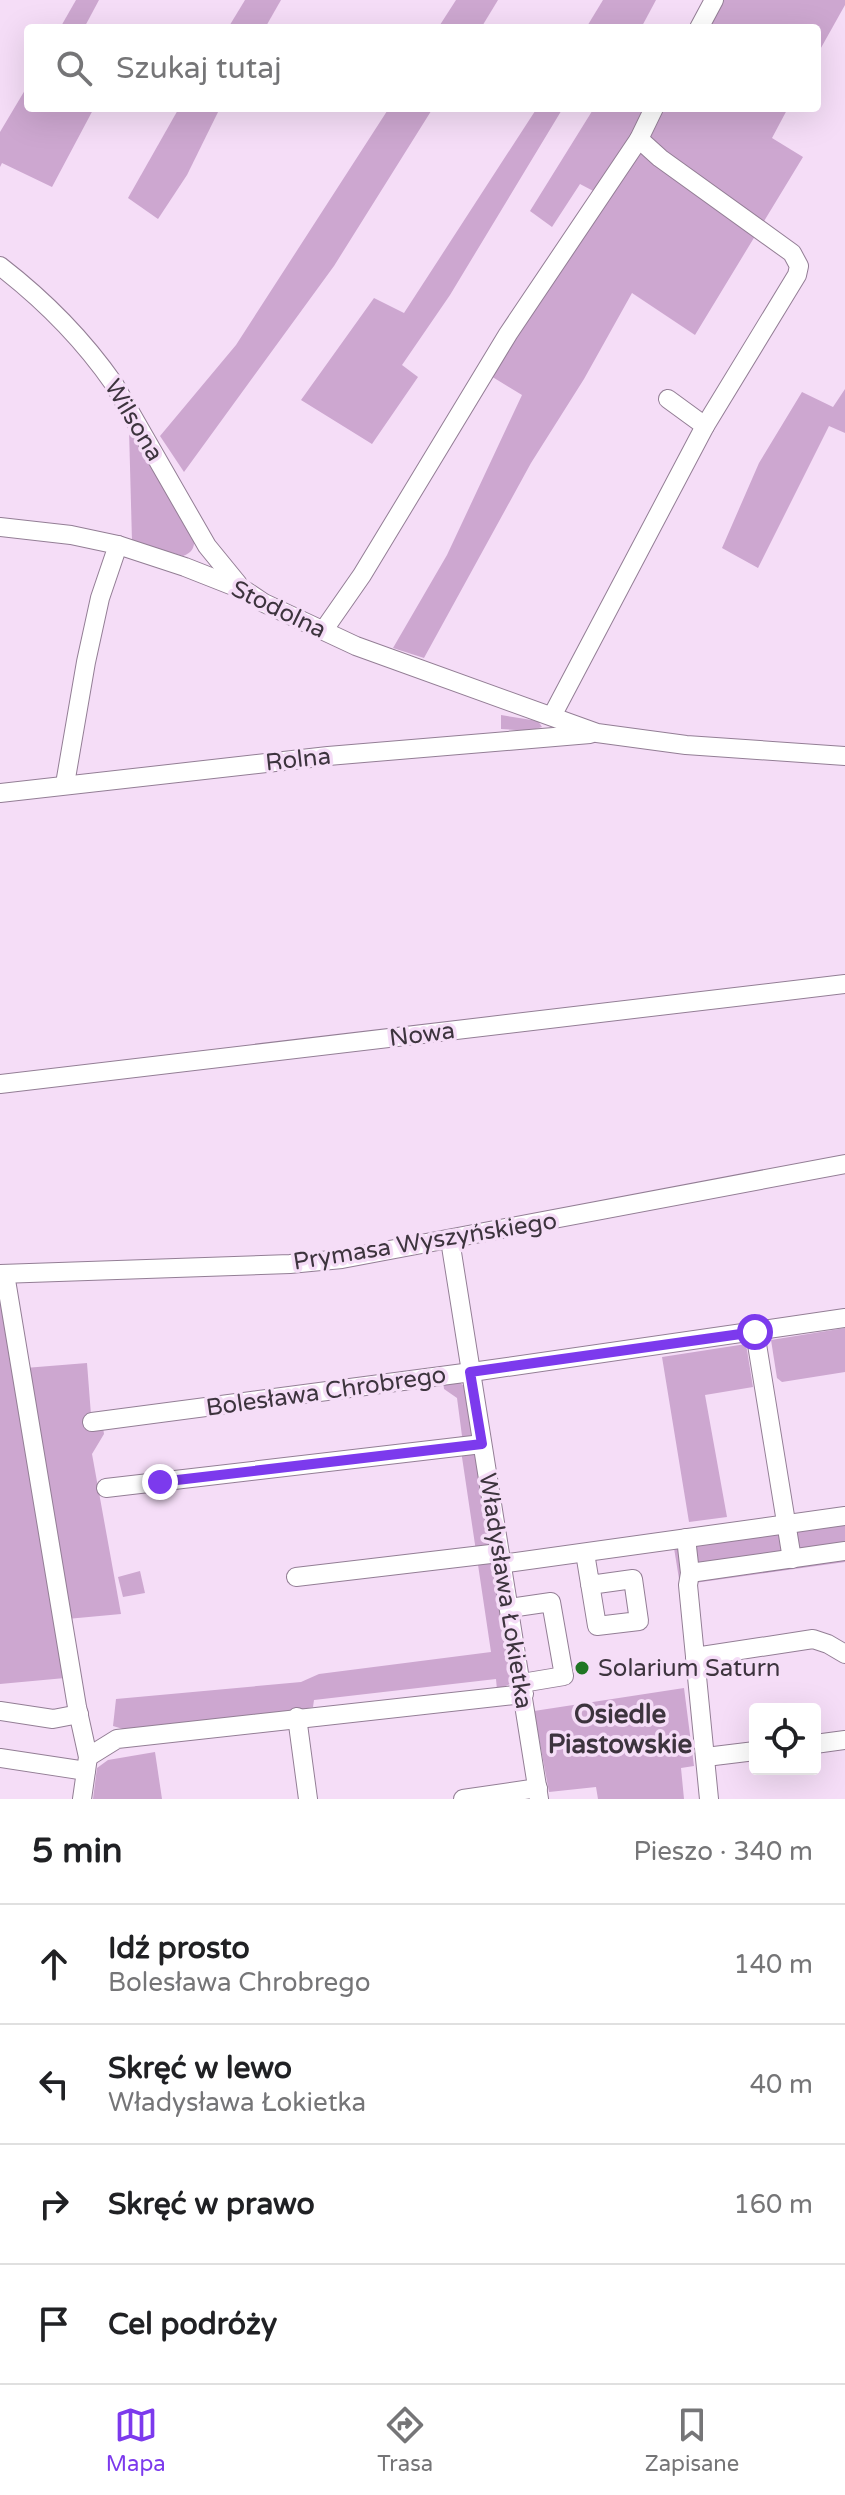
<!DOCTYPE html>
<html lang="pl">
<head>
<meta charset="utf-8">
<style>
	:root { --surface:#fff; --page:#f2f2f2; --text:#202124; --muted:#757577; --line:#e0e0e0; --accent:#7c3aed }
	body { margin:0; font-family:"Varela Round",sans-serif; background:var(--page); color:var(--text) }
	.controls { position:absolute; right:24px; bottom:24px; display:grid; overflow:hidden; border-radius:8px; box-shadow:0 8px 32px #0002 }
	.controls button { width:72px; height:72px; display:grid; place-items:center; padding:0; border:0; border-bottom:2px solid var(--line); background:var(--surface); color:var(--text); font:40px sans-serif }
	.stop { position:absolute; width:24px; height:24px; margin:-18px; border:6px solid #7c3aed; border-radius:50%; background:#fff }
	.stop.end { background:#7c3aed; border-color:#fff; box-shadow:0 2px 8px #0008 }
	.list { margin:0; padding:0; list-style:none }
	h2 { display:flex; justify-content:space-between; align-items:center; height:104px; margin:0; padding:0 32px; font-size:34px }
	h2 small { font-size:26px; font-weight:400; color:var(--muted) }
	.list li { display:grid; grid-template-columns:52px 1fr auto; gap:24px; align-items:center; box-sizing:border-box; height:120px; padding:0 32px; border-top:2px solid var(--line) }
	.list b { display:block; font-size:30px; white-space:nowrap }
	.list p { margin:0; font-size:26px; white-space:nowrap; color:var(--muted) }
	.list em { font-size:26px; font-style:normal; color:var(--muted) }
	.icon { flex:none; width:44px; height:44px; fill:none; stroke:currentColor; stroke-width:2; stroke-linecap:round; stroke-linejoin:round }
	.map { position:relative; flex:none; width:845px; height:1799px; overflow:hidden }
	.search { position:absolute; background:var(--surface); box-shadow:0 8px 32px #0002; left:24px; right:24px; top:24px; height:88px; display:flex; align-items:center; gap:20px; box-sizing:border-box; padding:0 28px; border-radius:8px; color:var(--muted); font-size:30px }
	.sheet { height:584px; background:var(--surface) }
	nav { display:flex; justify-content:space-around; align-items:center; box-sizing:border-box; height:112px; border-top:2px solid var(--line); background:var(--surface); font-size:22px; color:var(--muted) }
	nav a { display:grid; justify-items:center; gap:4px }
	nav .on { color:var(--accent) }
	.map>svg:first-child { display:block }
	.green { fill:#cda7d0 }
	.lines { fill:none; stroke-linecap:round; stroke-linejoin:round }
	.minor-casing { stroke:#937e95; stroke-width:20 }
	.minor { stroke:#fff; stroke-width:18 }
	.route { stroke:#7c3aed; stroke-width:10 }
	.poi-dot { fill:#1f7623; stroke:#f5ddf7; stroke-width:3 }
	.labels { text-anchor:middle; stroke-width:7; stroke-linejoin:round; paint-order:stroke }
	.street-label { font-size:24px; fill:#3d343e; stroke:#f5ddf7 }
	.poi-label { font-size:24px; fill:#3d343e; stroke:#f5ddf7; text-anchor:start }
	.neighbourhood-label { font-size:26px; font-weight:bold; fill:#3d343e; stroke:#f5ddf7 }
</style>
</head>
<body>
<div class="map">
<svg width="845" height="1799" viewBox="0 0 845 1799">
	<rect width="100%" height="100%" fill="#f5ddf7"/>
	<g class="green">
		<polygon points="76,0 99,0 84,28 60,28"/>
		<polygon points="245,0 281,0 265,28 228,28"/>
		<polygon points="456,0 498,0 481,28 438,28"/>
		<polygon points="603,0 656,0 641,28 586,28"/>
		<polygon points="719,0 845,0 845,5 817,55 817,28 704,28"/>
		<polygon points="28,85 28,108 94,108 52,187 2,163 0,167 0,132"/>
		<polygon points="179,108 220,108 187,175 158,219 128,198"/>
		<polygon points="389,108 433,108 334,266 184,472 160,436 236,345"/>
		<polygon points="537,108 563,108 450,295 402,365 418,377 372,444 301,400 374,298 404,313"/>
		<polygon points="594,108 651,108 599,194 580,184 552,227 530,211"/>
		<polygon points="657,108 788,108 772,138 803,157 695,335 632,293 584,379 531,463 424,658 393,648 447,555 522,395 486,373"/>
		<polygon points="845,389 845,433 829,426 758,568 722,548 759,463 802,392 833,407"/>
		<path d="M129,429L194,536C195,547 193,552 183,556L132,541Z"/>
		<polygon points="501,715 538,721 542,727 530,731 501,729"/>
		<polygon points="0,1296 65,1678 0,1684"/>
		<polygon points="845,1328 845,1372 782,1382 777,1378 771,1340"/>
		<polygon points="746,1344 753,1387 705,1395 727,1517 689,1522 662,1357"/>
		<polygon points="87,1363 91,1415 101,1414 104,1434 92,1454 121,1614 67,1619 25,1368"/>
		<polygon points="457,1380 465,1387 512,1683 497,1690 496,1679 314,1700 313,1707 304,1709 123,1729 113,1726 116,1699 301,1682 319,1674 491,1652 459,1437 462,1436 457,1398 444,1389 443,1381"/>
		<polygon points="845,1522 845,1562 680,1585 674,1548"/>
		<polygon points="140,1571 145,1593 123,1597 118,1577"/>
		<polygon points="684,1688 694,1766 681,1768 684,1799 598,1799 596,1787 549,1792 534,1711"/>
		<polygon points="155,1752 162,1799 93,1799 97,1768 108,1760"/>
	</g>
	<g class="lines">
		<defs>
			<g id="minor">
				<polyline points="699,28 714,0"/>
				<polyline points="654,108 639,139 660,158 792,253 799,266 797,275 705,426"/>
				<path d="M0,266C44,300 82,338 114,384L207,546L238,584"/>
				<polyline points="0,527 71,535 118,545 185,567 246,591 264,603 356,646 597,733 686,745 845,756"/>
				<polyline points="323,631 362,575 508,334 639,139"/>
				<polyline points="552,716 705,426 668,399"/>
				<polyline points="65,784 86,662 100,598 118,545"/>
				<polyline points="0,793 328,756 590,734"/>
				<polyline points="0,1084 845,984"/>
				<polyline points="450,1240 539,1799"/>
				<polyline points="0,1274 290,1264 342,1259 845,1164"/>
				<polyline points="5,1274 77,1707 88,1757 82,1799"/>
				<polyline points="755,1332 792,1559"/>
				<polyline points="92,1422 479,1371 845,1318"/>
				<polyline points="106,1488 482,1444"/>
				<polyline points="686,1538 690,1573 688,1585 709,1799"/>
				<polyline points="585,1553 597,1626 639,1621 633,1579 590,1585"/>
				<polyline points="501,1564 845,1516"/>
				<polyline points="690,1573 845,1551"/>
				<polyline points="296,1577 499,1553"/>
				<polyline points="510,1608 551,1602 564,1676 522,1683"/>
				<polyline points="695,1657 813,1639 828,1644 845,1654"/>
				<polyline points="0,1711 53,1719 79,1714"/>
				<polyline points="297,1717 308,1799"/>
				<polyline points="815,1744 845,1740"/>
				<polyline points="88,1757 117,1739 524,1694"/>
				<polyline points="706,1757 755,1751"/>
				<polyline points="0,1758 86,1771"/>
				<polyline points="463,1799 538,1788"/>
			</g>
		</defs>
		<use href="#minor" class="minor-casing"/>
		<use href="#minor" class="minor"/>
	</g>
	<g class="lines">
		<polyline class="route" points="160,1482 482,1444 470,1372 755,1332"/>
	</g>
	<circle class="poi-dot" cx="582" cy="1668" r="8"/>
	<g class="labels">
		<g class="street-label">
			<text transform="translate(134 420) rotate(59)" y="8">Wilsona</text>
			<text transform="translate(279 609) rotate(26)" y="8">Stodolna</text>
			<text transform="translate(298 759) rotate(-6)" y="8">Rolna</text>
			<text transform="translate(422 1034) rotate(-7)" y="8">Nowa</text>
			<text transform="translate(425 1241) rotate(-9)" y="8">Prymasa Wyszyńskiego</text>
			<text transform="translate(326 1391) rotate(-8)" y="8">Bolesława Chrobrego</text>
			<text transform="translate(506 1591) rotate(81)" y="8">Władysława Łokietka</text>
		</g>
		<g class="poi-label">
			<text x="598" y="1676">Solarium Saturn</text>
		</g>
		<g class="neighbourhood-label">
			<text x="620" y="1723">Osiedle<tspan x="620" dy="30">Piastowskie</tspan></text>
		</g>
	</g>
</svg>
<div class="controls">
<button><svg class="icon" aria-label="locate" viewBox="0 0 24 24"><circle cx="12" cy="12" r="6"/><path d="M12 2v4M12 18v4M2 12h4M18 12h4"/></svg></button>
</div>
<div class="stop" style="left:755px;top:1332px"></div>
<div class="stop end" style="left:160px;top:1482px"></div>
<div class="search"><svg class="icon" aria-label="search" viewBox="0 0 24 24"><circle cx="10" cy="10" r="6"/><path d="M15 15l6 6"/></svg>Szukaj tutaj</div>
</div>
<section class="sheet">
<h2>5 min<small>Pieszo · 340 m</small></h2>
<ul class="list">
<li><svg class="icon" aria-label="ahead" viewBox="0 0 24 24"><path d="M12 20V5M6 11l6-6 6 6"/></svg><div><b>Idź prosto</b><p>Bolesława Chrobrego</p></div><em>140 m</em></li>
<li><svg class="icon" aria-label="left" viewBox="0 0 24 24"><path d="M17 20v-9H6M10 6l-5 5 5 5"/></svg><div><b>Skręć w lewo</b><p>Władysława Łokietka</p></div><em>40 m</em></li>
<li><svg class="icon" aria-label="right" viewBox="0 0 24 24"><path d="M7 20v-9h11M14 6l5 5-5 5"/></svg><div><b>Skręć w prawo</b></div><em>160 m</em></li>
<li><svg class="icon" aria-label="arrive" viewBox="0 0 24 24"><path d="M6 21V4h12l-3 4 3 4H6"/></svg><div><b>Cel podróży</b></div></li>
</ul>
</section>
<nav>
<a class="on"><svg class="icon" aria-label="map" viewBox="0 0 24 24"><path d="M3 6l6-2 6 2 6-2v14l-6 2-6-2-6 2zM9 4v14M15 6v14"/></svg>Mapa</a>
<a><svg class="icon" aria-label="directions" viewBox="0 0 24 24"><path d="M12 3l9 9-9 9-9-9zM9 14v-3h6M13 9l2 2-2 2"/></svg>Trasa</a>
<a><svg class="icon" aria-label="saved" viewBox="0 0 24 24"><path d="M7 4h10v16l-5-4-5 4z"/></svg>Zapisane</a>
</nav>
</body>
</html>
